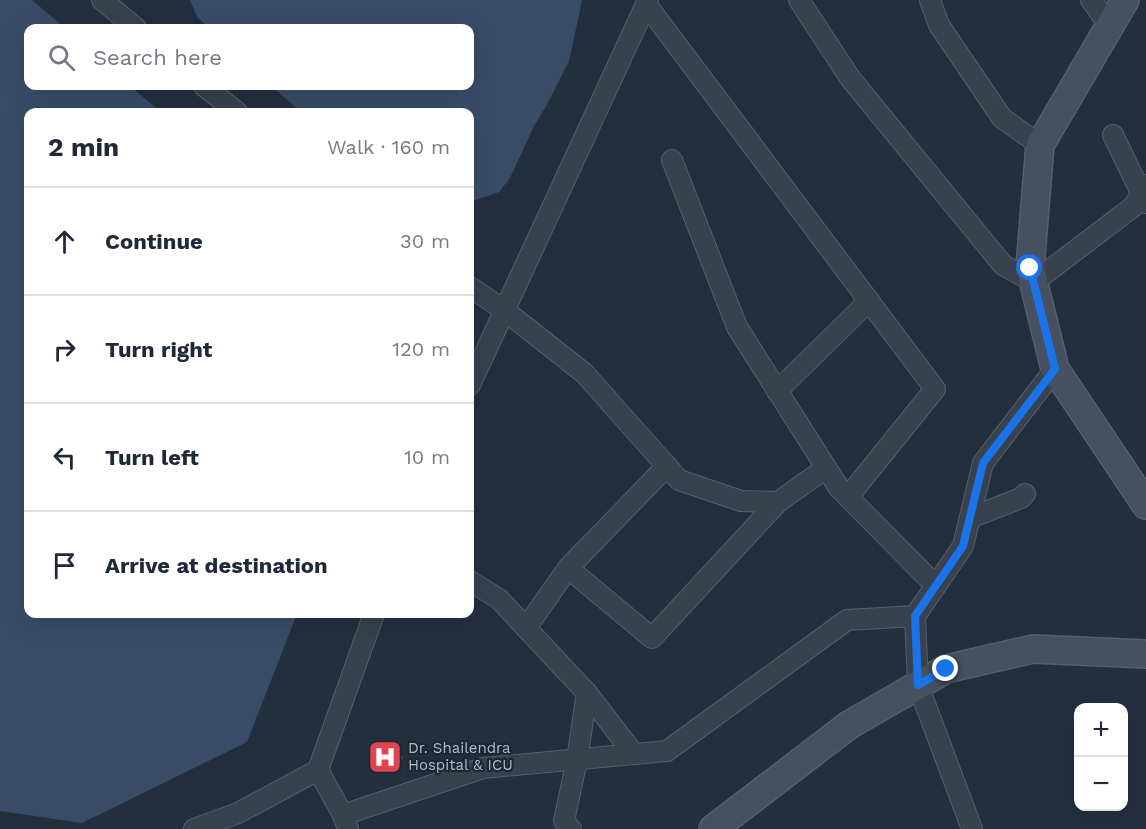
<!DOCTYPE html>
<html lang="en">
<head>
<meta charset="utf-8">
<style>
	:root { --surface:#fff; --page:#f2f2f3; --text:#1f2937; --muted:#747a83; --line:#e0e1e3 }
	body { margin:0; font-family:"Work Sans",sans-serif; background:var(--page); color:var(--text) }
	.controls { position:absolute; right:18px; bottom:18px; display:grid; overflow:hidden; border-radius:12px; box-shadow:0 6px 24px #0002 }
	.controls button { width:54px; height:54px; display:grid; place-items:center; padding:0; border:0; border-bottom:2px solid var(--line); background:var(--surface); color:var(--text); font:30px sans-serif }
	.stop { position:absolute; width:18px; height:18px; margin:-14px; border:4px solid #1a73e8; border-radius:50%; background:#fff }
	.stop.end { background:#1a73e8; border-color:#fff; box-shadow:0 2px 6px #0008 }
	.list { margin:0; padding:0; list-style:none }
	h2 { display:flex; justify-content:space-between; align-items:center; height:78px; margin:0; padding:0 24px; font-size:26px }
	h2 small { font-size:20px; font-weight:400; color:var(--muted) }
	.list li { display:grid; grid-template-columns:39px 1fr auto; gap:18px; align-items:center; box-sizing:border-box; height:108px; padding:0 24px; border-top:2px solid var(--line) }
	.list b { display:block; font-size:22px; white-space:nowrap }
	.list em { font-size:20px; font-style:normal; color:var(--muted) }
	.icon { flex:none; width:33px; height:33px; fill:none; stroke:currentColor; stroke-width:2; stroke-linecap:round; stroke-linejoin:round }
	.map { position:relative; flex:none; width:1146px; height:829px; overflow:hidden }
	.search { position:absolute; background:var(--surface); box-shadow:0 6px 24px #0002; left:24px; top:24px; width:450px; height:66px; display:flex; align-items:center; gap:15px; box-sizing:border-box; padding:0 21px; border-radius:12px; color:var(--muted); font-size:22px }
	.panel { position:absolute; background:var(--surface); box-shadow:0 6px 24px #0002; left:24px; top:108px; width:450px; height:510px; border-radius:12px }
	.map>svg:first-child { display:block }
	.water { fill:#394c67 }
	.building { fill:#455162; stroke:#1f2835; stroke-width:1.5 }
	.lines { fill:none; stroke-linecap:round; stroke-linejoin:round }
	.street-casing { stroke:#565f6c; stroke-width:22 }
	.secondary-casing { stroke:#565f6c; stroke-width:30 }
	.street { stroke:#38414e; stroke-width:20 }
	.secondary { stroke:#465061; stroke-width:27 }
	.route { stroke:#1a73e8; stroke-width:8 }
	.labels { text-anchor:middle; stroke-width:4.5; stroke-linejoin:round; paint-order:stroke }
	.poi-label { font-size:15px; fill:#b4bcc9; stroke:#1d2633; text-anchor:start }
</style>
</head>
<body>
<div class="map">
<svg width="1146" height="829" viewBox="0 0 1146 829">
	<rect width="100%" height="100%" fill="#242f3e"/>
	<g class="water">
		<polygon points="0,0 32,0 65,28 28,28 28,86 130,86 161,112 28,112 28,614 297,614 247,742 82,823 0,811"/>
		<polygon points="190,0 581,0 582,1 569,61 548,103 534,126 510,178 499,192 470,202 470,112 301,112 271,86 470,86 470,28 209,28 197,17"/>
	</g>
	<polygon class="building" points="396,740 404,759 379,769 372,750"/>
	<g class="lines">
		<defs>
			<g id="street">
				<polyline points="102,0 136,28"/>
				<polyline points="799,0 850,78 1003,265 1034,282 1134,206 1146,185"/>
				<polyline points="930,0 939,25 1002,118 1040,145"/>
				<polyline points="1091,0 1110,26"/>
				<polyline points="646,4 935,389 848,497"/>
				<polyline points="204,86 237,112"/>
				<polyline points="1113,135 1146,203"/>
				<polyline points="672,160 737,327 839,488 936,586"/>
				<polyline points="470,287 504,310 584,373 679,480 741,501 778,502 826,468"/>
				<polyline points="470,385 648,0"/>
				<polyline points="777,391 869,301"/>
				<polyline points="970,518 1021,498 1025,494"/>
				<polyline points="568,568 652,638 778,502"/>
				<polyline points="470,581 499,599 587,693 577,760 564,821 571,829"/>
				<polyline points="526,628 568,568 667,466"/>
				<polyline points="587,693 634,754"/>
				<polyline points="318,770 343,815 348,829"/>
				<polyline points="343,815 483,768 667,751 847,620 915,616"/>
				<polyline points="194,829 238,813 318,770 374,614"/>
				<polyline points="972,829 918,685 915,616 963,546 983,463 1055,369"/>
			</g>
			<g id="secondary">
				<polyline points="1125,0 1040,145 1030,268 1055,369 1146,505"/>
				<polyline points="713,829 849,725 946,669 1033,649 1146,654"/>
			</g>
		</defs>
		<use href="#street" class="street-casing"/>
		<use href="#secondary" class="secondary-casing"/>
		<use href="#street" class="street"/>
		<use href="#secondary" class="secondary"/>
	</g>
	<g class="lines">
		<polyline class="route" points="946,669 918,685 915,616 963,546 983,463 1055,369 1030,268"/>
	</g>
	<defs>
		<symbol id="hospital-square" viewBox="-11 -11 22 22"><rect x="-9" y="-9" width="18" height="18" rx="4" fill="#e0444e" stroke="#1d2633"/><path d="M-5-5h3v3.5h4V-5h3V5h-3V1.5h-4V5h-3Z" fill="#fff"/></symbol>
	</defs>
	<g fill-rule="evenodd">
		<use href="#hospital-square" x="366" y="738" width="38" height="38"/>
	</g>
	<g class="labels">
		<g class="poi-label">
			<text x="408" y="753">Dr. Shailendra<tspan x="408" dy="17">Hospital &amp; ICU</tspan></text>
		</g>
	</g>
</svg>
<div class="controls">
<button>+</button>
<button>−</button>
</div>
<div class="stop" style="left:1030px;top:268px"></div>
<div class="stop end" style="left:946px;top:669px"></div>
<div class="search"><svg class="icon" aria-label="search" viewBox="0 0 24 24"><circle cx="10" cy="10" r="6"/><path d="M15 15l6 6"/></svg>Search here</div>
<section class="panel">
<h2>2 min<small>Walk · 160 m</small></h2>
<ul class="list">
<li><svg class="icon" aria-label="ahead" viewBox="0 0 24 24"><path d="M12 20V5M6 11l6-6 6 6"/></svg><div><b>Continue</b></div><em>30 m</em></li>
<li><svg class="icon" aria-label="right" viewBox="0 0 24 24"><path d="M7 20v-9h11M14 6l5 5-5 5"/></svg><div><b>Turn right</b></div><em>120 m</em></li>
<li><svg class="icon" aria-label="left" viewBox="0 0 24 24"><path d="M17 20v-9H6M10 6l-5 5 5 5"/></svg><div><b>Turn left</b></div><em>10 m</em></li>
<li><svg class="icon" aria-label="arrive" viewBox="0 0 24 24"><path d="M6 21V4h12l-3 4 3 4H6"/></svg><div><b>Arrive at destination</b></div></li>
</ul>
</section>
</div>
</body>
</html>
